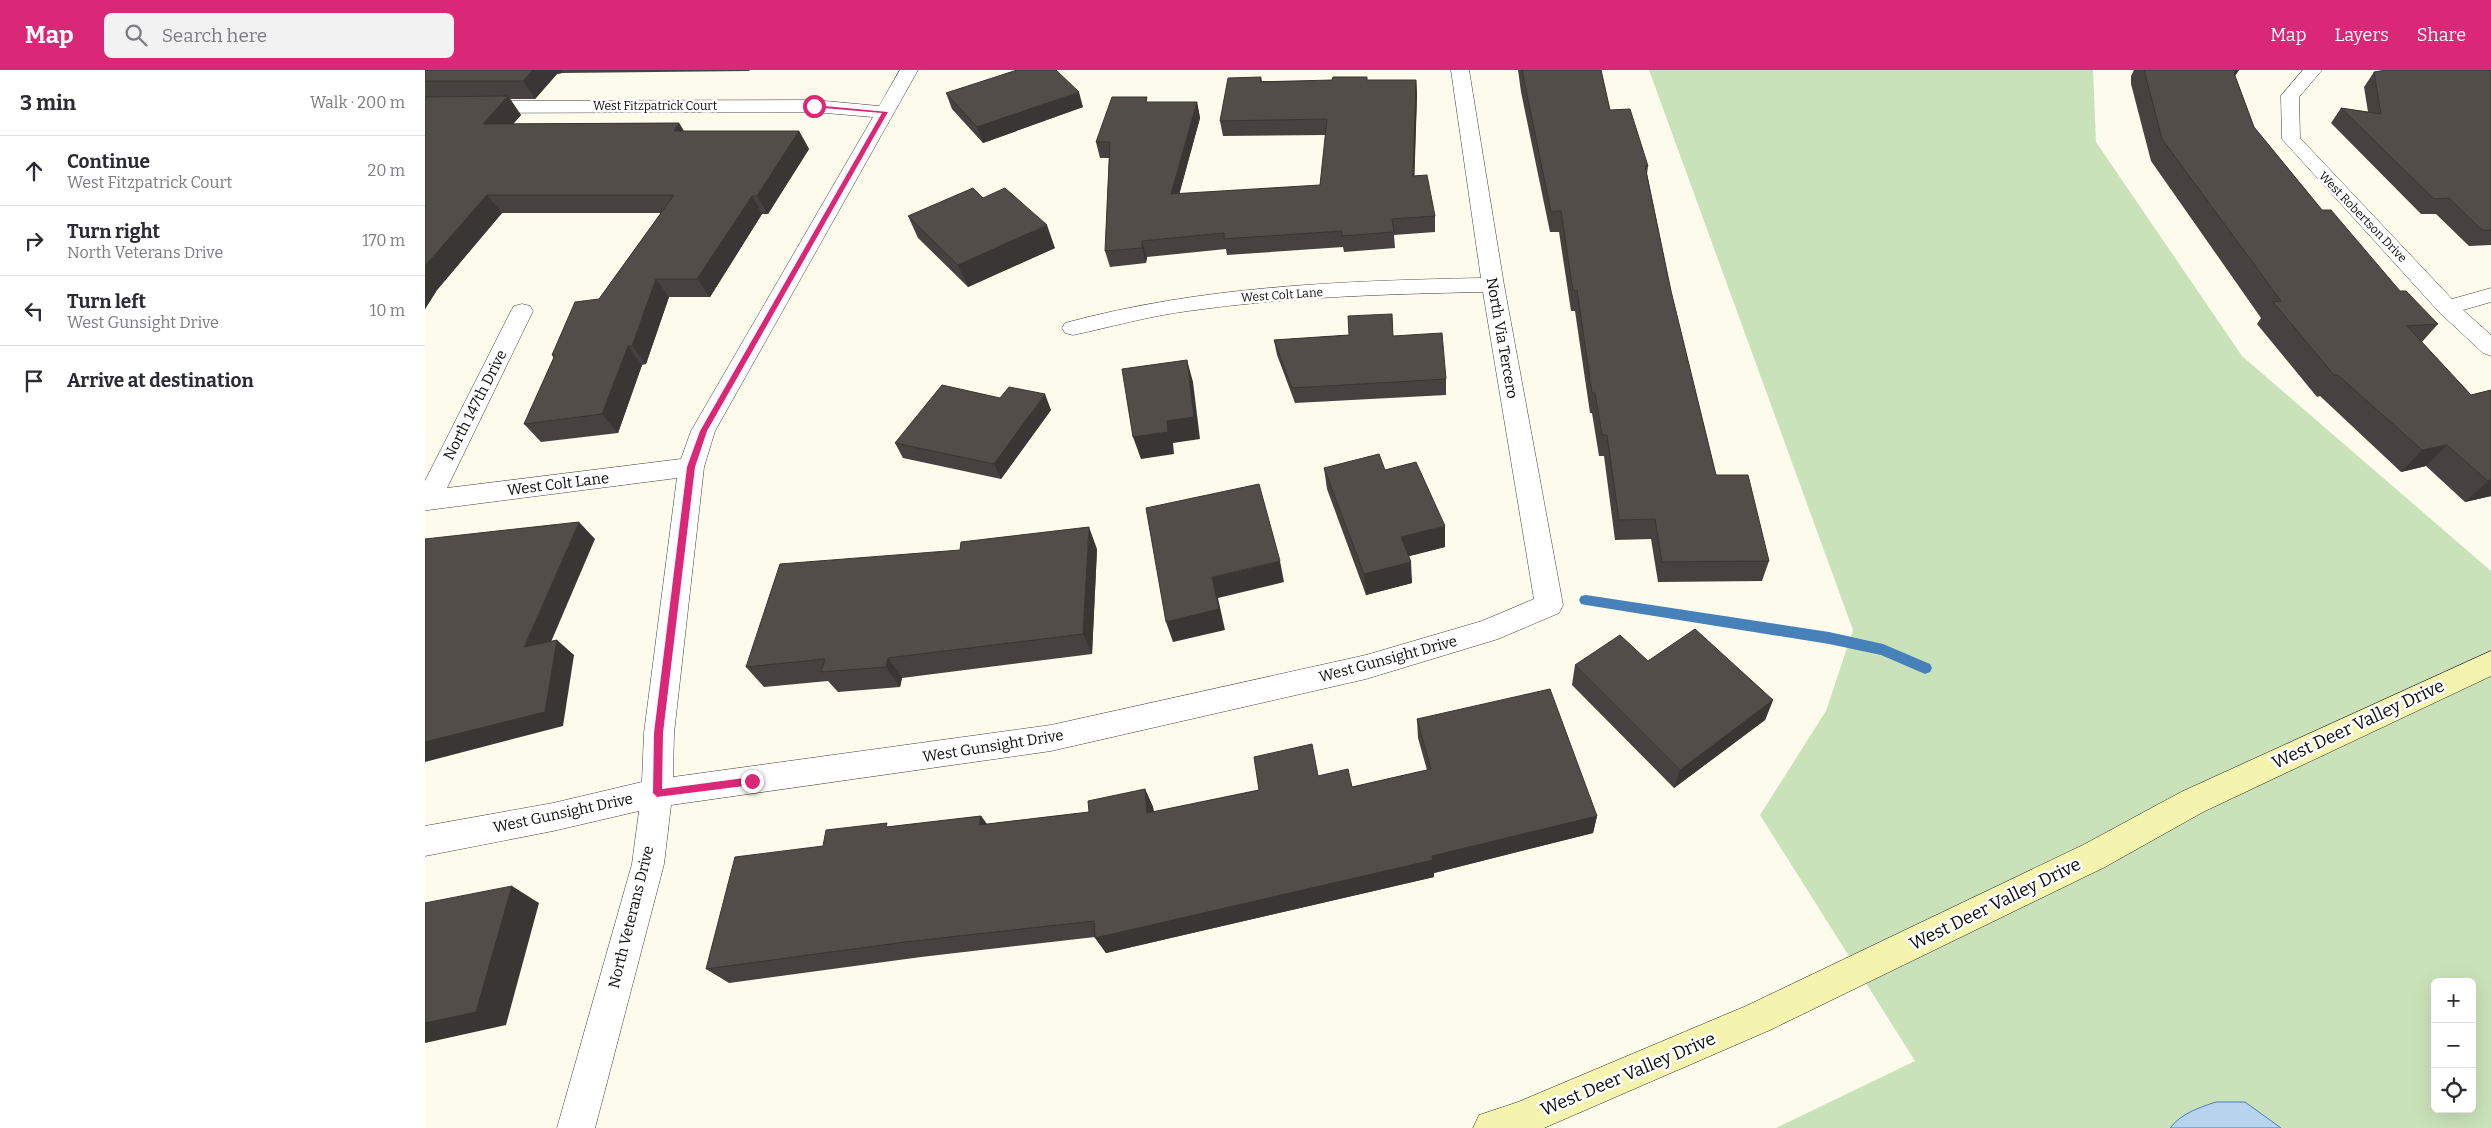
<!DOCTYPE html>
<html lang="en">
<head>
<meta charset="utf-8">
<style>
	:root { --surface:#fff; --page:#f2f2f3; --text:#2b2b33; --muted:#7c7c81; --line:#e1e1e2; --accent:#db2777 }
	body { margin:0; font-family:Bitter,serif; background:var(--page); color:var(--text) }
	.controls { position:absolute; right:15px; bottom:15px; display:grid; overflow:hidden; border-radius:8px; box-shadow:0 5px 20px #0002 }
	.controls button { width:45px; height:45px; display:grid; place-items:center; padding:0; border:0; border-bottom:1px solid var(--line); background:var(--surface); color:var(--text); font:25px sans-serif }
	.stop { position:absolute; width:15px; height:15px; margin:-11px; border:4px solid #db2777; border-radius:50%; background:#fff }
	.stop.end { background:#db2777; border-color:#fff; box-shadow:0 1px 5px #0008 }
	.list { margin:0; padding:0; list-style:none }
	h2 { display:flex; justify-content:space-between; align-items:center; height:65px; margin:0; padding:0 20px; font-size:21px }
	h2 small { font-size:16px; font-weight:400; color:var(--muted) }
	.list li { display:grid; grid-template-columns:32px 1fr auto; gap:15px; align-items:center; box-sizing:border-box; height:70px; padding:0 20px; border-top:1px solid var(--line) }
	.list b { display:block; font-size:19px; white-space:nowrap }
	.list p { margin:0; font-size:16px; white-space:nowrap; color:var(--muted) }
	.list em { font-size:16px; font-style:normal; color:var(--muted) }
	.icon { flex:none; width:28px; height:28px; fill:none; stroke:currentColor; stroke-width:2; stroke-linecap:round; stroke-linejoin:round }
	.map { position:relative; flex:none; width:2066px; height:1058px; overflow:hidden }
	header { display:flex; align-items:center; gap:30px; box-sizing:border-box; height:70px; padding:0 25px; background:var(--accent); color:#fff }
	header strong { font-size:24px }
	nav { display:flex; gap:28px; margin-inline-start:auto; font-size:18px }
	.search { width:350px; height:45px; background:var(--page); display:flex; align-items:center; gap:12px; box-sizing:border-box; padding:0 18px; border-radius:8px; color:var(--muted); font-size:19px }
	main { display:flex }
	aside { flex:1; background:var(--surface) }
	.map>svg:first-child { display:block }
	.green { fill:#cae2ba; fill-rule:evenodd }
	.water { fill:#b7d3ed; stroke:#4880ba }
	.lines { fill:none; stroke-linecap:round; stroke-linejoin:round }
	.stream { fill:#4880ba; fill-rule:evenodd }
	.street-casing { stroke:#3e3e3e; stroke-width:1 }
	.secondary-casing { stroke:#2d2d2d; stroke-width:1 }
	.street { fill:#fff; fill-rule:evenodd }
	.secondary { fill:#f4f4af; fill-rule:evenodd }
	.wall { fill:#47423f }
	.shaded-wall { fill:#393633 }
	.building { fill:#524d49; stroke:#393633 }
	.route { fill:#db2777 }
	.labels { text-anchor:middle; stroke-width:5; stroke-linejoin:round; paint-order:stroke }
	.far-street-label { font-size:12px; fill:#0b0b0b; stroke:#fff }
	.street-label { font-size:15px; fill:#0b0b0b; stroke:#fff }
	.near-street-label { font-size:18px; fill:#0b0b0b; stroke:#fff }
</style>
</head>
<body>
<header>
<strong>Map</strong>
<div class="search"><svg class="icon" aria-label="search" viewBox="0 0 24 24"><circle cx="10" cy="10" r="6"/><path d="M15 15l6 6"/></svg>Search here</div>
<nav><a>Map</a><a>Layers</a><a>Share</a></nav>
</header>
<main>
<aside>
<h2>3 min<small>Walk · 200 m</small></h2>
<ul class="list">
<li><svg class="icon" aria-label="ahead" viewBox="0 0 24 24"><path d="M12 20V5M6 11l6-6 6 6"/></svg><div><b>Continue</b><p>West Fitzpatrick Court</p></div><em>20 m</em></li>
<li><svg class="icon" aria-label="right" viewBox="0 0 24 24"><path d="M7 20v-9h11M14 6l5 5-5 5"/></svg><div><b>Turn right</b><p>North Veterans Drive</p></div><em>170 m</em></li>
<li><svg class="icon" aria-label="left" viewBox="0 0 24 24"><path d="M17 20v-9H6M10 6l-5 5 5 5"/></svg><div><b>Turn left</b><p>West Gunsight Drive</p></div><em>10 m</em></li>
<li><svg class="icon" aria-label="arrive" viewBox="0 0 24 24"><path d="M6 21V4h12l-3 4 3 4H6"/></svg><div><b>Arrive at destination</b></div></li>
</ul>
</aside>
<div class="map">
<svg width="2066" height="1058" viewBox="0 0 2066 1058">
	<rect width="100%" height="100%" fill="#fcfbec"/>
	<path class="green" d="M1224,0H1668L1671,72L1817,286L2066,501V1058H1351L1490,991L1335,745L1401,641L1428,560ZM2010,912H2047V1039H2010Z"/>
	<path class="water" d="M1791,1032H1820L1856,1058H1745C1757,1043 1773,1038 1791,1032Z"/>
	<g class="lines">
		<polygon class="stream" points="1161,525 1404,562 1458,574 1505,594 1507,598 1505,602 1500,604 1456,585 1404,574 1161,535 1156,534 1154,530 1156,526"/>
		<defs>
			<g id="street">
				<path d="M475,0H493L290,361L279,397L249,663L248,707L626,655L941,585L1057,551L1109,529L1058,222C960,224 861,227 763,241C724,246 686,257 648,265L640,263L637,258L640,253C776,216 916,211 1056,208L1026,0H1044L1079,215L1138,535L1134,543L1073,569L941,609L626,681L246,735L239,794L170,1058H132L207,794L214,741L128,761L0,786V756L128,733L217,712L219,663L252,408L3,440H0V411L86,241L89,236L97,234L105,236L108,241L22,418L256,389L266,361L448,47L389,42L0,43V31L389,30L454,36Z"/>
				<polygon points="1878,0 1897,0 1874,27 1875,68 2027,229 2066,218 2066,232 2038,240 2066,265 2066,286 2058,283 2014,242 1857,69 1856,26"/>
			</g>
			<polygon id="secondary" points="2066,581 2066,606 1778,742 1680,797 1345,960 1119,1058 1048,1058 1054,1045 1093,1032 1321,936 1658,775 1756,722"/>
		</defs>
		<use href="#street" class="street-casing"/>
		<use href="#secondary" class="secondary-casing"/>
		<use href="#street" class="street"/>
		<use href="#secondary" class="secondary"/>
	</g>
	<g class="wall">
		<polygon points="0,0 325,0 324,1 137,3 132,4 110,29 85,29 96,45 88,54 254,53 259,61 374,61 384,79 343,144 337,144 285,227 244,227 221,294 217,295 193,363 116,372 99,354 129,288 127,285 174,229 236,143 77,143 12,220 0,239"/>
		<polygon points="1093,0 1176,0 1185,40 1223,96 1222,104 1246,221 1291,405 1344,491 1337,511 1233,512 1226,469 1190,470 1179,386 1174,386 1167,343 1165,343 1150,241 1146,241 1134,162 1125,162 1096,22"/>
		<polygon points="1709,0 1814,0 1810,6 1829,57 1897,140 1975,221 2013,254 1997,272 2046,325 2066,320 2066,426 2040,432 2001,396 1976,402 1895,326 1892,327 1832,254 1836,248 1726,91 1706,14 1706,6"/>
		<polygon points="2066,0 2066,175 2044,176 2011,144 1996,144 1906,53 1916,38 1943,42 1939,17 1949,2"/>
		<polygon points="836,7 837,11 991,10 992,25 989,106 1010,146 1010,162 969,165 970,178 919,182 918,177 802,185 801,179 722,187 721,193 685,197 680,181 684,88 675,88 671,72 723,32 772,32 775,48 754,124 895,115 901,65 798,66 795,51"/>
		<polygon points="521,23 658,37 558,73 527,39"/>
		<polygon points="558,128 630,178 543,217 493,168 483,146"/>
		<polygon points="924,265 968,266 1021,309 1021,325 870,333 852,285 849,270"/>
		<polygon points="626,340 576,409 478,388 470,373"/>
		<polygon points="899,398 960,400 1020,477 984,486 987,513 941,525 902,419"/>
		<polygon points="672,479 667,584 477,608 475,617 413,622 403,611 339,617 321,597"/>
		<polygon points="1223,591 1348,630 1340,650 1249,718 1147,615 1150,595"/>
		<polygon points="992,649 1172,746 1168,763 1009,803 1009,807 681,883 670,867 496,887 304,913 281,899 398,776 465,757 556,746 562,754 664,742 720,719 728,737 729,742 834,720 893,706 927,717 1002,700 993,668"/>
	</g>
	<g class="shaded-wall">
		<polygon points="108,0 135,0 137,3 132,4 110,29 98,11"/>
		<polygon points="1811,0 1814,0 1797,24"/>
		<polygon points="991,10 992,25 989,122 988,106"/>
		<polygon points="654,22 658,37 558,73 552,57"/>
		<polygon points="83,26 96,45 71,73 58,54"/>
		<polygon points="772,32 775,48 750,140 746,124"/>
		<polygon points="254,53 265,72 249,61"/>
		<polygon points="374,61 384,79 343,144 332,126"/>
		<polygon points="62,125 77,143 12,220 0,239 0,196"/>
		<polygon points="327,126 337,144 285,227 272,209"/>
		<polygon points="622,155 630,178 543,217 533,195"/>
		<polygon points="717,171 722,187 721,193 717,178"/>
		<polygon points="231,209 244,227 221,294 207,276"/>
		<polygon points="203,276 217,295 193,363 177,344"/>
		<polygon points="762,290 768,312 775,369 748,373 749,384 716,389 708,367 742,351"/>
		<polygon points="620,324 626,340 576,409 569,394"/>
		<polygon points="2022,375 2001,396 1976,402 1997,380"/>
		<polygon points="2066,410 2066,426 2040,432 2063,411"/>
		<polygon points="154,452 170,469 117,593 99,577"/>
		<polygon points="1020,456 1020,477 977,488 976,467"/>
		<polygon points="664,457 672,479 667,584 658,564"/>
		<polygon points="855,491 859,512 793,528 800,560 748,572 741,552 787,507"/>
		<polygon points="986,492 987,513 941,525 939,504"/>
		<polygon points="132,570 149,585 138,656 0,692 0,672"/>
		<polygon points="463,588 477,608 475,617 461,597"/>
		<polygon points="1348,630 1340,650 1249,718 1255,700"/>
		<polygon points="720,719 728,737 730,761 722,743"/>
		<polygon points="556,746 569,764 554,755"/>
		<polygon points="1172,746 1168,763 1009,803 1009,807 681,883 670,868"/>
		<polygon points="87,816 114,833 81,955 0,973 0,953"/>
	</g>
	<g class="building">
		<polygon points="0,0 108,0 98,11 0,11"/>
		<polygon points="592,0 631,0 654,22 552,57 521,23"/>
		<polygon points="1097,0 1176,0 1185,40 1205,39 1223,96 1220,96 1246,221 1291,405 1323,405 1344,491 1237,492 1230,449 1194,450 1182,365 1177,365 1170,323 1167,323 1152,220 1148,221 1136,141 1126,142"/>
		<polygon points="1719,0 1811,0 1809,3 1829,57 1897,140 1906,140 1975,221 1981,221 2013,254 1982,256 2046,325 2066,320 2066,410 2063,411 2022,375 1997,380 1913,305 1909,305 1848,232 1856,231 1737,69"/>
		<polygon points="1961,0 2066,0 2066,160 2057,160 2024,128 2009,129 1916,38 1956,44 1949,2"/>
		<polygon points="836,7 835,12 907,10 908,7 942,7 942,10 991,10 988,106 1002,105 1010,146 967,149 969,162 917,166 917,161 799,169 799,163 717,171 717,178 680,181 685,72 671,72 687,27 722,27 721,32 772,32 746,124 895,115 902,49 795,51 803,8"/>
		<polygon points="83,26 58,54 254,53 249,61 374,61 332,126 327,126 272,209 231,209 207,276 203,276 177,344 99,354 130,285 127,285 150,232 174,229 249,125 62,125 0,196 0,27"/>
		<polygon points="548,118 558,128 580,118 622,155 533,195 483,146"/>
		<polygon points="967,244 968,266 1017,263 1021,309 867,318 849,270 924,265 923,246"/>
		<polygon points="762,290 769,347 742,351 743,362 708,367 697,299"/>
		<polygon points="517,315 575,328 584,317 620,324 569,394 470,373"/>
		<polygon points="954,384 960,400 991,392 1020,456 976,467 986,492 939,504 899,398"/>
		<polygon points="834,414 855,491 787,507 794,539 741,552 721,438"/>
		<polygon points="154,452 99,577 132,570 120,642 0,672 0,469"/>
		<polygon points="664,457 658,564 463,588 461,597 396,602 400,589 321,597 355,494 535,480 536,472"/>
		<polygon points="1270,559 1348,630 1255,700 1150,595 1195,565 1223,591"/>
		<polygon points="1125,619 1172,746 1007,786 1008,790 670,868 669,851 480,872 281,899 310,787 398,776 401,760 462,753 461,757 556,746 554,755 664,742 663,731 720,719 722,743 834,720 829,687 887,674 893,706 923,699 927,717 1006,699 992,649"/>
		<polygon points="87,816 51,942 0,953 0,833"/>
	</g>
	<polygon class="route" points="389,35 463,42 282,361 270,397 238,663 237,719 327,707 331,711 327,715 232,727 228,723 229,663 262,397 275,361 457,43 387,37"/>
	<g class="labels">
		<g class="far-street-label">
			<text x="230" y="40">West Fitzpatrick Court</text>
			<text transform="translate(1938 147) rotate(46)" y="4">West Robertson Drive</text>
			<text transform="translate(857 225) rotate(-4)" y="4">West Colt Lane</text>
		</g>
		<g class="street-label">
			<text transform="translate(1077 268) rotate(80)" y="5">North Via Tercero</text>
			<text transform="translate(50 335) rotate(-63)" y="5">North 147th Drive</text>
			<text transform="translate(133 414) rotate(-7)" y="5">West Colt Lane</text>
			<text transform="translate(963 589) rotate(-15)" y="5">West Gunsight Drive</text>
			<text transform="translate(568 676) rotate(-9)" y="5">West Gunsight Drive</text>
			<text transform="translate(138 743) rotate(-12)" y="5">West Gunsight Drive</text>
			<text transform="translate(206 847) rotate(-76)" y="5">North Veterans Drive</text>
		</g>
		<g class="near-street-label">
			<text transform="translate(1933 654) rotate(-25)" y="6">West Deer Valley Drive</text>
			<text transform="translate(1570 834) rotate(-26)" y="6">West Deer Valley Drive</text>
			<text transform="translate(1203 1004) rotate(-23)" y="6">West Deer Valley Drive</text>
		</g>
	</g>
</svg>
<div class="controls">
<button>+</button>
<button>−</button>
<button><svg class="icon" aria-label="locate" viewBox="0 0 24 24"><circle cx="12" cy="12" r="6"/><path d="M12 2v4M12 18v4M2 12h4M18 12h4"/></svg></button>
</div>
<div class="stop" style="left:389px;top:36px"></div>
<div class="stop end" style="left:327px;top:711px"></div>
</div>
</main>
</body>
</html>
